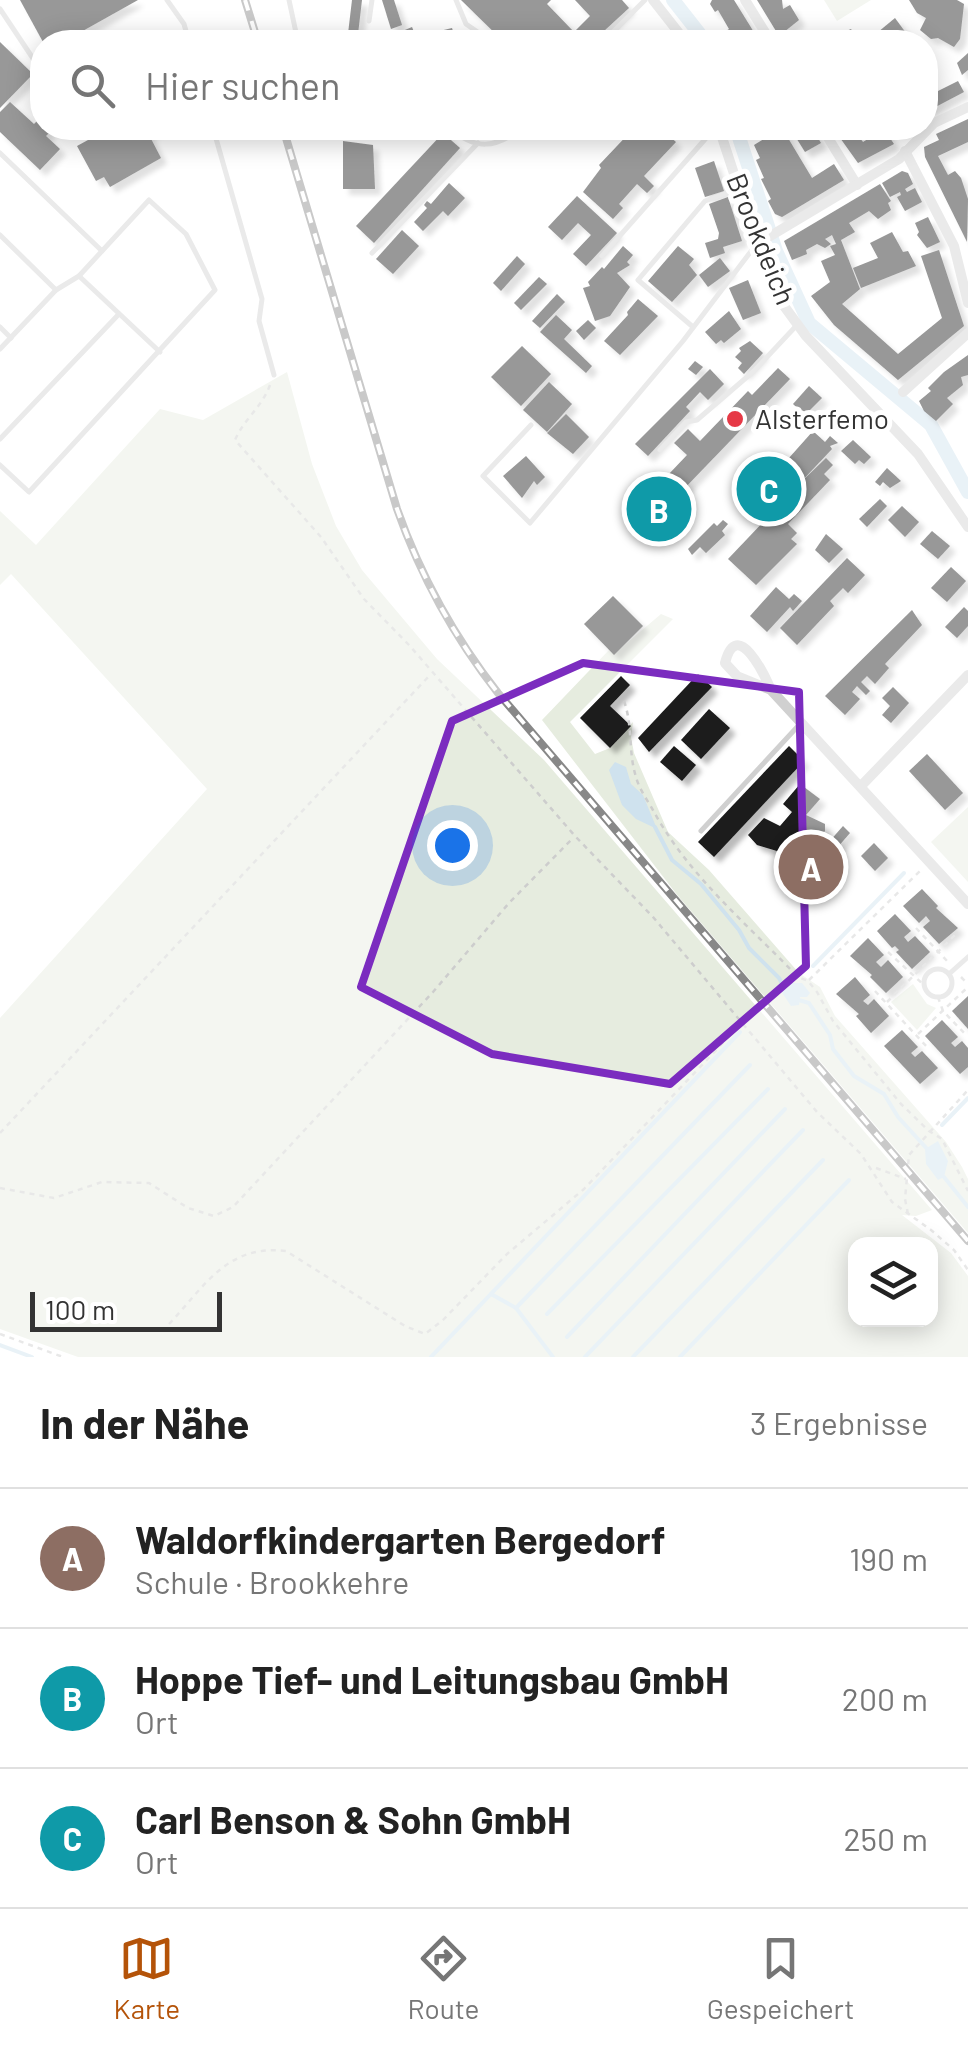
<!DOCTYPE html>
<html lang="de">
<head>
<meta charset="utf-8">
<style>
	:root { --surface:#fff; --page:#f2f2f2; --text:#222; --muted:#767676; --line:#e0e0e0; --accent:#b45309 }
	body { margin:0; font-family:Barlow,sans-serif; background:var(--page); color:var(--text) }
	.controls { position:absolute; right:30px; bottom:30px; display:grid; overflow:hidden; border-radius:20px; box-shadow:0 5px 25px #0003 }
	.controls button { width:90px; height:90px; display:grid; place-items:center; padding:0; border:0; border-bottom:2px solid var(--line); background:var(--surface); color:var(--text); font:50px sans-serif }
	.scale { position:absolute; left:30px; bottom:25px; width:192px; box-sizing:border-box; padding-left:10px; border:5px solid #333; border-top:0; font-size:28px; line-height:35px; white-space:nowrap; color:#333; -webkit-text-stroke:8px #fff; paint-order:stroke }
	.you { position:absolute; left:452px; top:845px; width:35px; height:35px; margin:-25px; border:8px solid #fff; border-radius:50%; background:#1a73e8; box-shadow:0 0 0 15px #1a73e833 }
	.badge { display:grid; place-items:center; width:65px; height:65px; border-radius:50%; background:var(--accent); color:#fff; font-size:32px; font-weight:700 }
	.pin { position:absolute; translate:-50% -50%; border:5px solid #fff; box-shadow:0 2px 10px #0006 }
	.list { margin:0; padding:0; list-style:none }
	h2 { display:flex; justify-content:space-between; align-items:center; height:130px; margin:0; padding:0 40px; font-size:42px }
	h2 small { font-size:32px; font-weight:400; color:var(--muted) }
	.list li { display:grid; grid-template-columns:65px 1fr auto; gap:30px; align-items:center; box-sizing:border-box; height:140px; padding:0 40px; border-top:2px solid var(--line) }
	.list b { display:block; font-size:38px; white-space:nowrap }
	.list p { margin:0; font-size:32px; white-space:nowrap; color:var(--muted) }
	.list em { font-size:32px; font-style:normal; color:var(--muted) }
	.icon { flex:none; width:55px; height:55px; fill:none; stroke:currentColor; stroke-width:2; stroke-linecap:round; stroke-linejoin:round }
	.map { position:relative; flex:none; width:968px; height:1357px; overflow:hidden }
	.search { position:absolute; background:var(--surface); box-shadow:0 5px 25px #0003; left:30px; right:30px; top:30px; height:110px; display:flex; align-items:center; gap:25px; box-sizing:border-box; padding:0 35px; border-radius:40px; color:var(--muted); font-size:38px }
	.sheet { height:550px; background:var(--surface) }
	nav { display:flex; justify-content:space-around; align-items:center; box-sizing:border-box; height:140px; border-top:2px solid var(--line); background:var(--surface); font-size:28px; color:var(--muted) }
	nav a { display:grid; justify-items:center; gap:5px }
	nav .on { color:var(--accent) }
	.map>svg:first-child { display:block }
	.green { fill:#e6ecdf; fill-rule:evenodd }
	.water { fill:#cfe2ee }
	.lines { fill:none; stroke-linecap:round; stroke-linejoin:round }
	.stream { stroke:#cfe2ee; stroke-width:4 }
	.canal { stroke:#cfe2ee; stroke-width:14 }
	.building { fill:#1a1a1a; filter:url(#shadow) }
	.path { stroke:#cdcdcd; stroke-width:2.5; stroke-dasharray:5 5; stroke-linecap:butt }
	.service { stroke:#d0d0d0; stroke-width:5 }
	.minor { stroke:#d0d0d0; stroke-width:10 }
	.rail-casing { stroke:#888; stroke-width:8 }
	.rail { stroke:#fff; stroke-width:4; stroke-dasharray:11; stroke-linecap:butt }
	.marked { fill:none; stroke:#7b2cbf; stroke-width:8; stroke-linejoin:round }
	.poi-dot { fill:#e63946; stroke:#fff; stroke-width:4 }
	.labels { text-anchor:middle; stroke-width:10; stroke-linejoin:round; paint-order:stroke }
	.street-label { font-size:28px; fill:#333; stroke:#fff }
	.poi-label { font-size:28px; fill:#333; stroke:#fff; text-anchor:start }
</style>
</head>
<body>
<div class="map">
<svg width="968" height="1357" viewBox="0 0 968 1357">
	<defs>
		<filter id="shadow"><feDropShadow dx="6" dy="6" stdDeviation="2.5" flood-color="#0004"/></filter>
	</defs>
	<rect width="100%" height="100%" fill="#fff"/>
	<g class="green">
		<polygon points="824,0 871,0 837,21"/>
		<path d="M287,372L312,464L336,526L362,570L437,659L544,760L932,1210L916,1216L902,1215L951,1253L968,1276V1357H78L0,1329V1018L207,789L11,574L0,585V511L36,545L160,409L203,420ZM856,1244H930V1320H856Z"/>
		<polygon points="661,614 673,619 570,722 595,754 610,748 633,722 631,737 634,753 668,832 709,870 799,973 820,987 835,1016 946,1142 962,1167 968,1179 968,1233 678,896 542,720 609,650 614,654"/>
		<polygon points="968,807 968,882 931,842"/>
		<polygon points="913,984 927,1004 936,1008 917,1030 891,1002"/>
	</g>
	<g class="water">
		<polygon points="615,762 626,767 631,784 643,795 657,829 636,819 622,805 609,770"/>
		<polygon points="802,983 810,993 807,997 800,997 799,1005 791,1006 781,991 791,983"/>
		<polygon points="938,1141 948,1161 944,1177 938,1180 926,1164 925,1149"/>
	</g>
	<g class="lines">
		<g class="stream">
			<polyline points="655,827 672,860 701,884 739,930 749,948 779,978 785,989"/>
			<polyline points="813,966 904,873"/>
			<polyline points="795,999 809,1003 830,1035 833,1049 854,1076 884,1094 898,1117 929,1151"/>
			<polyline points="942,1125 968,1098"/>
			<polyline points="944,1177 968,1207"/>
			<polyline points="491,1294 516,1308 553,1357"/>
			<polyline points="516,1308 750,1065"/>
			<polyline points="547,1314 768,1089"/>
			<polyline points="567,1337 785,1109"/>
			<polyline points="0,1345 32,1357"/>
			<polyline points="431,1357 740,1032"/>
			<polyline points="585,1357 803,1130"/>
			<polyline points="633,1357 823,1160"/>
			<polyline points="680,1357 849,1180"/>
		</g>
		<g class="canal">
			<polyline points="673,0 706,42"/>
			<polyline points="736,128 776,251 809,323 931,425 968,492"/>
		</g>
	</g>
	<g class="building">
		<polygon points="20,0 138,0 63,42 43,42"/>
		<polygon points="352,0 362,0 358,34 368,37 387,32 388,37 412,27 417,39 408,42 347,42"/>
		<polygon points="382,0 394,0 402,25 391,29"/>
		<polygon points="461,0 551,0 547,4 574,32 590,16 575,0 622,0 629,8 592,42 504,42"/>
		<polygon points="712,0 734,0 760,42 738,42 734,36 731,38 726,31 729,29 718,10 715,12 710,4"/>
		<polygon points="757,0 782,0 783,9 790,5 799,20 779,36"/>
		<polygon points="909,0 957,0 964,4 960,39 954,47 938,38 931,39 920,30 926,18 917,13"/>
		<polygon points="895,18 906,33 896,42 866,42"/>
		<polygon points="452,28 455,38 421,42 419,36"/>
		<polygon points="851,29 859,42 832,40 844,32"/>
		<polygon points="99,34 103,42 82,42"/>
		<polygon points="0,42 33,74 0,108"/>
		<polygon points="968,53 968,70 962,75 957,63"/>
		<polygon points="958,81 964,92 926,112 926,89 934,85 938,91"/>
		<polygon points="10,102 34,124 38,120 50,132 46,136 60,149 40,170 0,132 0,112"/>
		<polygon points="968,119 968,142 938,156 948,175 955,171 961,178 968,199 967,242 925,157 924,147 939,140 936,134"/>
		<polygon points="110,128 161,128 148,133 161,158 110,187 104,177 96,181 77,146"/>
		<polygon points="634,128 660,128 676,142 644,176 654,186 647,193 637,184 619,204 623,208 613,219 583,192 601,168 599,165"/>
		<polygon points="782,128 812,178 834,164 844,180 782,217 775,214 768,201 771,199 761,179 764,178 756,160 760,158 754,145"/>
		<polygon points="790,128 812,128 821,143 805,152"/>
		<polygon points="833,128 852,128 863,142 884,129 894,144 858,163"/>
		<polygon points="443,133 460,148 374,243 356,226"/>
		<polygon points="343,141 373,145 375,189 343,189"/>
		<polygon points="714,161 724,191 705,197 695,168"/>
		<polygon points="902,171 908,173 913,184 905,189 907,192 915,188 922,202 905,211 897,197 901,195 900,192 890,197 882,183"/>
		<polygon points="449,183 465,198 448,216 443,211 423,231 414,222 427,208 424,205 427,201 431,204"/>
		<polygon points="880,184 891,201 888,203 891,210 878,219 869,211 849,223 855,232 841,240 860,289 842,304 898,354 942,318 921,256 939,250 964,326 898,380 834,325 811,296 830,282 821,261 835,255 830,246 836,244 832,235 825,239 831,244 825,248 817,244 806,250 807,254 792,260 784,241"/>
		<polygon points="577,196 617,233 586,266 573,254 591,235 578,223 562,240 548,227"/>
		<polygon points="728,197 742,241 723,247 725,253 710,258 705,243 718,239 719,233 709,204"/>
		<polygon points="928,217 940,242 927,248 917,235 919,232 915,223"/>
		<polygon points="402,230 419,246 393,274 376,259"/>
		<polygon points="892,232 903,252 908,251 916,266 861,288 853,268 878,258 870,243"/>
		<polygon points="623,246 633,255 627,262 630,265 617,273 630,287 610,316 595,321 583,288 590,286 588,282 602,267 604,269"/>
		<polygon points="678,246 694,259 689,265 697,275 672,302 648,281"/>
		<polygon points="517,256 525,264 501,291 493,283"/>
		<polygon points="720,258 730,271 708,287 699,275"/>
		<polygon points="539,277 547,284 521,310 514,303"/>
		<polygon points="748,280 761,313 743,320 729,288"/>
		<polygon points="557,294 565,302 540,328 532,321"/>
		<polygon points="638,299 658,316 620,355 604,341 628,315 627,312"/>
		<polygon points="729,311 741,329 724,343 721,340 716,344 705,332"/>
		<polygon points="556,315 572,330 564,339 592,366 586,373 540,332"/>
		<polygon points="588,320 596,328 584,340 576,331"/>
		<polygon points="750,341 763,353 744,374 738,368 742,363 735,357 741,351 739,348"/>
		<polygon points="522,346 551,374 521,406 491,377"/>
		<polygon points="968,355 968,375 961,377 963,385 947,398 953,404 936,421 924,411 919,401 931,391 928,388 944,372"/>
		<polygon points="695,361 703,367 696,375 688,369"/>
		<polygon points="778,368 790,379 679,494 689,503 655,539 630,515 687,455 674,443 688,429 700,441 748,391 752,395"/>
		<polygon points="710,369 724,384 708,400 700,392 686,407 690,411 648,456 635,444"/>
		<polygon points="549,382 572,404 547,432 523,410"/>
		<polygon points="809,386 822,398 805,415 793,404"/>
		<polygon points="566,414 589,437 573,454 547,433"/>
		<polygon points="813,431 825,442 830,436 838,443 830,446 832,449 798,485 826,458 833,465 824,474 830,480 788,524 797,533 791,539 797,544 756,585 728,559 767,518 740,493 772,460 780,468"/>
		<polygon points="853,440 871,457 864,464 859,460 855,464 841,451"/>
		<polygon points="526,456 545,477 537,485 534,481 522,498 503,476"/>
		<polygon points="887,468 901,481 890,488 883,482 880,486 875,482"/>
		<polygon points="880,499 887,506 867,527 859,519"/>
		<polygon points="902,506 919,522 905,537 888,520"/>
		<polygon points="723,520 728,524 722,531 725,535 706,553 700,547 692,555 688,549 714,523 717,526"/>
		<polygon points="932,531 950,546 938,559 920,544"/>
		<polygon points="826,534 843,549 829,563 815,550"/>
		<polygon points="847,558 865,575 848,593 843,588 830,601 834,606 797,645 780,628"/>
		<polygon points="951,567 966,581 947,602 931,588"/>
		<polygon points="776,587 789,599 794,594 802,601 793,611 790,607 767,632 750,616"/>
		<polygon points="613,596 643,626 614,655 584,624"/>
		<polygon points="964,607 968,611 968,626 957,638 945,627"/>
		<polygon points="912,610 922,625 885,664 889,668 875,684 867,676 861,682 870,691 866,695 857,686 852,692 860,699 845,715 825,696"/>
		<polygon points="698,674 712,687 649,752 638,738"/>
		<polygon points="621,676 630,685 610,706 631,726 610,748 580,718"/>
		<polygon points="893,687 909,703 891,723 882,715 890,706 882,698"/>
		<polygon points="709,709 730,728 701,759 681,740"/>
		<polygon points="674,746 696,765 682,781 660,762"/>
		<polygon points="789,746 804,761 714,857 698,842"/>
		<polygon points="927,754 963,793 945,810 909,771"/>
		<polygon points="800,784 820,799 806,815 825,824 825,831 819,838 794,850 790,848 777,851 757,845 748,835 764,818 780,826 792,812 783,804"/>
		<polygon points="843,826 850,833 837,848 839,854 832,861 821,851"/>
		<polygon points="874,843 888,858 875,871 861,856"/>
		<polygon points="922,889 938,906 936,908 958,928 939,944 923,927 930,921 926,916 919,923 903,906"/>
		<polygon points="895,914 911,931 904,937 908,942 915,936 930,952 912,969 896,952 899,950 895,946 892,948 877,931"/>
		<polygon points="868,938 884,955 876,962 881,967 888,960 903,977 886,993 870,977 872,975 850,956"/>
		<polygon points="855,977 870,995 863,1001 868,1005 874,999 889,1016 871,1033 856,1016 859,1014 836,994"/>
		<polygon points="968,996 968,1029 952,1011"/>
		<polygon points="942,1020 958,1037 951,1043 955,1047 962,1041 968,1048 968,1067 960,1074 925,1036"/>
		<polygon points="902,1030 918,1047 911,1053 915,1057 922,1051 938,1068 920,1084 884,1046"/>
	</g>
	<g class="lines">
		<g class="path">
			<path d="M270,385C262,407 244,419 235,440L321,537L364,599L409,645L575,836L653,917L817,1112L861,1154L892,1202L931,1230L954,1250L968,1270"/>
			<path d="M624,701C633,726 628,752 636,777C639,789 648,801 654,812C690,877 747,924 798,977L808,981L817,992L833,1021L901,1104L929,1131L942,1139L968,1191"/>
			<polyline points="916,928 949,963"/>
			<polyline points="888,952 925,986"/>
			<polyline points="961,977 968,984"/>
			<polyline points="809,980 921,870"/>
			<polyline points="875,991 927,1047"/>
			<polyline points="938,997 943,1011 967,1036"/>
			<polyline points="887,1002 956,934"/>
			<polyline points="918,1034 968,987"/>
			<polyline points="0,1133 430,675"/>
			<polyline points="876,1168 906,1179"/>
			<polyline points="0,1188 54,1198 102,1182 149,1183 188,1208 214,1216 233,1207 433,992 509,903 573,838"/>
			<polyline points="908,1214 905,1199 909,1155 968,1090"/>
			<path d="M169,1324C205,1286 227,1244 286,1251L405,1326L425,1334L443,1320L507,1254L584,1189L741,1024"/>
			<polyline points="0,1334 63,1357"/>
		</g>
		<g class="service">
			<polyline points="167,0 184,24 189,42"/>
			<polyline points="289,0 298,42"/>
			<polyline points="456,0 466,24 492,42"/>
			<polyline points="0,9 42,72"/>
			<polyline points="369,21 372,0"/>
			<polyline points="603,42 645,0"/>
			<polyline points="213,128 262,299 259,321 274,375"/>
			<path d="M450,128C474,150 496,149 521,128"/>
			<polyline points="721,133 737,128"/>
			<polyline points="0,153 102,251"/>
			<polyline points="0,235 56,290"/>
			<polyline points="372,253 478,143"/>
			<polyline points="602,256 715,128"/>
			<polyline points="79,276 160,352"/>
			<polyline points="0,327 11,338"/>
			<polyline points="693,327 638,280 705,201 738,189"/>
			<polyline points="0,349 56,290 79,276 149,200 186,234 215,290 29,492 0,465"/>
			<polyline points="531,425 483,476 530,523 683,341 755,246"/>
			<polyline points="0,439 119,314"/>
			<polyline points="660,450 686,422 697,420 754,371 797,325"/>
			<polyline points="701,831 799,725"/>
			<circle cx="938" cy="983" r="14"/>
			<polyline points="949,974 968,957"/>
		</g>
		<g class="minor">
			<polyline points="653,0 686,42"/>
			<polyline points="745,0 771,42"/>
			<polyline points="719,128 757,244 784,306 806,336 918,454 968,527"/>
			<polyline points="822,128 857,185"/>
			<polyline points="905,151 954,246 968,303"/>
			<polyline points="757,244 899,159 934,123 968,107"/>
			<polyline points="903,392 968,333"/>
			<path d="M771,690L737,676L725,663C737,616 765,676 771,690L968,904"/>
			<polyline points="861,786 968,675"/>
		</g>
		<defs>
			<g id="rail">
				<polyline points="245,0 258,42"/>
				<path d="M283,128L397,509C421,577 454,637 498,693L968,1241"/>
			</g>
		</defs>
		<use href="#rail" class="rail-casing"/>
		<use href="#rail" class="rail"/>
	</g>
	<path d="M0 0H968V1357H0ZM583,663L799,692L806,966L670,1084L492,1054L361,987L452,721Z" fill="#fff" fill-opacity=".55" fill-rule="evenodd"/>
	<path class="marked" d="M583,663L799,692L806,966L670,1084L492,1054L361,987L452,721Z"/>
	<circle class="poi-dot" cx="735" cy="419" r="10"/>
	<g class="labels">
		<g class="street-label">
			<text transform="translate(761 239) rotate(68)" y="10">Brookdeich</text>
		</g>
		<g class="poi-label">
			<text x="755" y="429">Alsterfemo</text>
		</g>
	</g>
</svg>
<div class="controls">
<button><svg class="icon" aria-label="layers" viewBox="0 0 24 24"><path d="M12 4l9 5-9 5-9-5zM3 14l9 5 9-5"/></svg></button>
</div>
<div class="scale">100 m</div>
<div class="you"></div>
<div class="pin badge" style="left:811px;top:867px;background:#8d6e63">A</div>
<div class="pin badge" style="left:659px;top:509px;background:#0f9aa8">B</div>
<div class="pin badge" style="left:769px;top:489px;background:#0f9aa8">C</div>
<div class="search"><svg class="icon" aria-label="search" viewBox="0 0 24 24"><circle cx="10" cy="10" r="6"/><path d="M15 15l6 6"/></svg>Hier suchen</div>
</div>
<section class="sheet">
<h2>In der Nähe<small>3 Ergebnisse</small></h2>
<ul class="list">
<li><span class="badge" style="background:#8d6e63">A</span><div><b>Waldorfkindergarten Bergedorf</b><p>Schule · Brookkehre</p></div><em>190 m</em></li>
<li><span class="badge" style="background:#0f9aa8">B</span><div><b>Hoppe Tief- und Leitungsbau GmbH</b><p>Ort</p></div><em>200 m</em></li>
<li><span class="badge" style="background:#0f9aa8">C</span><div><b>Carl Benson &amp; Sohn GmbH</b><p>Ort</p></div><em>250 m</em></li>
</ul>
</section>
<nav>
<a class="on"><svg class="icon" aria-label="map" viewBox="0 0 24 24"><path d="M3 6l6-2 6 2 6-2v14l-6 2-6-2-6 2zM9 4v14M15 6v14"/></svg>Karte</a>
<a><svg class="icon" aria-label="directions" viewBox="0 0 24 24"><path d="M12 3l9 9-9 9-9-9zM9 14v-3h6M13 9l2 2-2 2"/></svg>Route</a>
<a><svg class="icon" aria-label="saved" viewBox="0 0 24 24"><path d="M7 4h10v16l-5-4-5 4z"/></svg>Gespeichert</a>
</nav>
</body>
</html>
